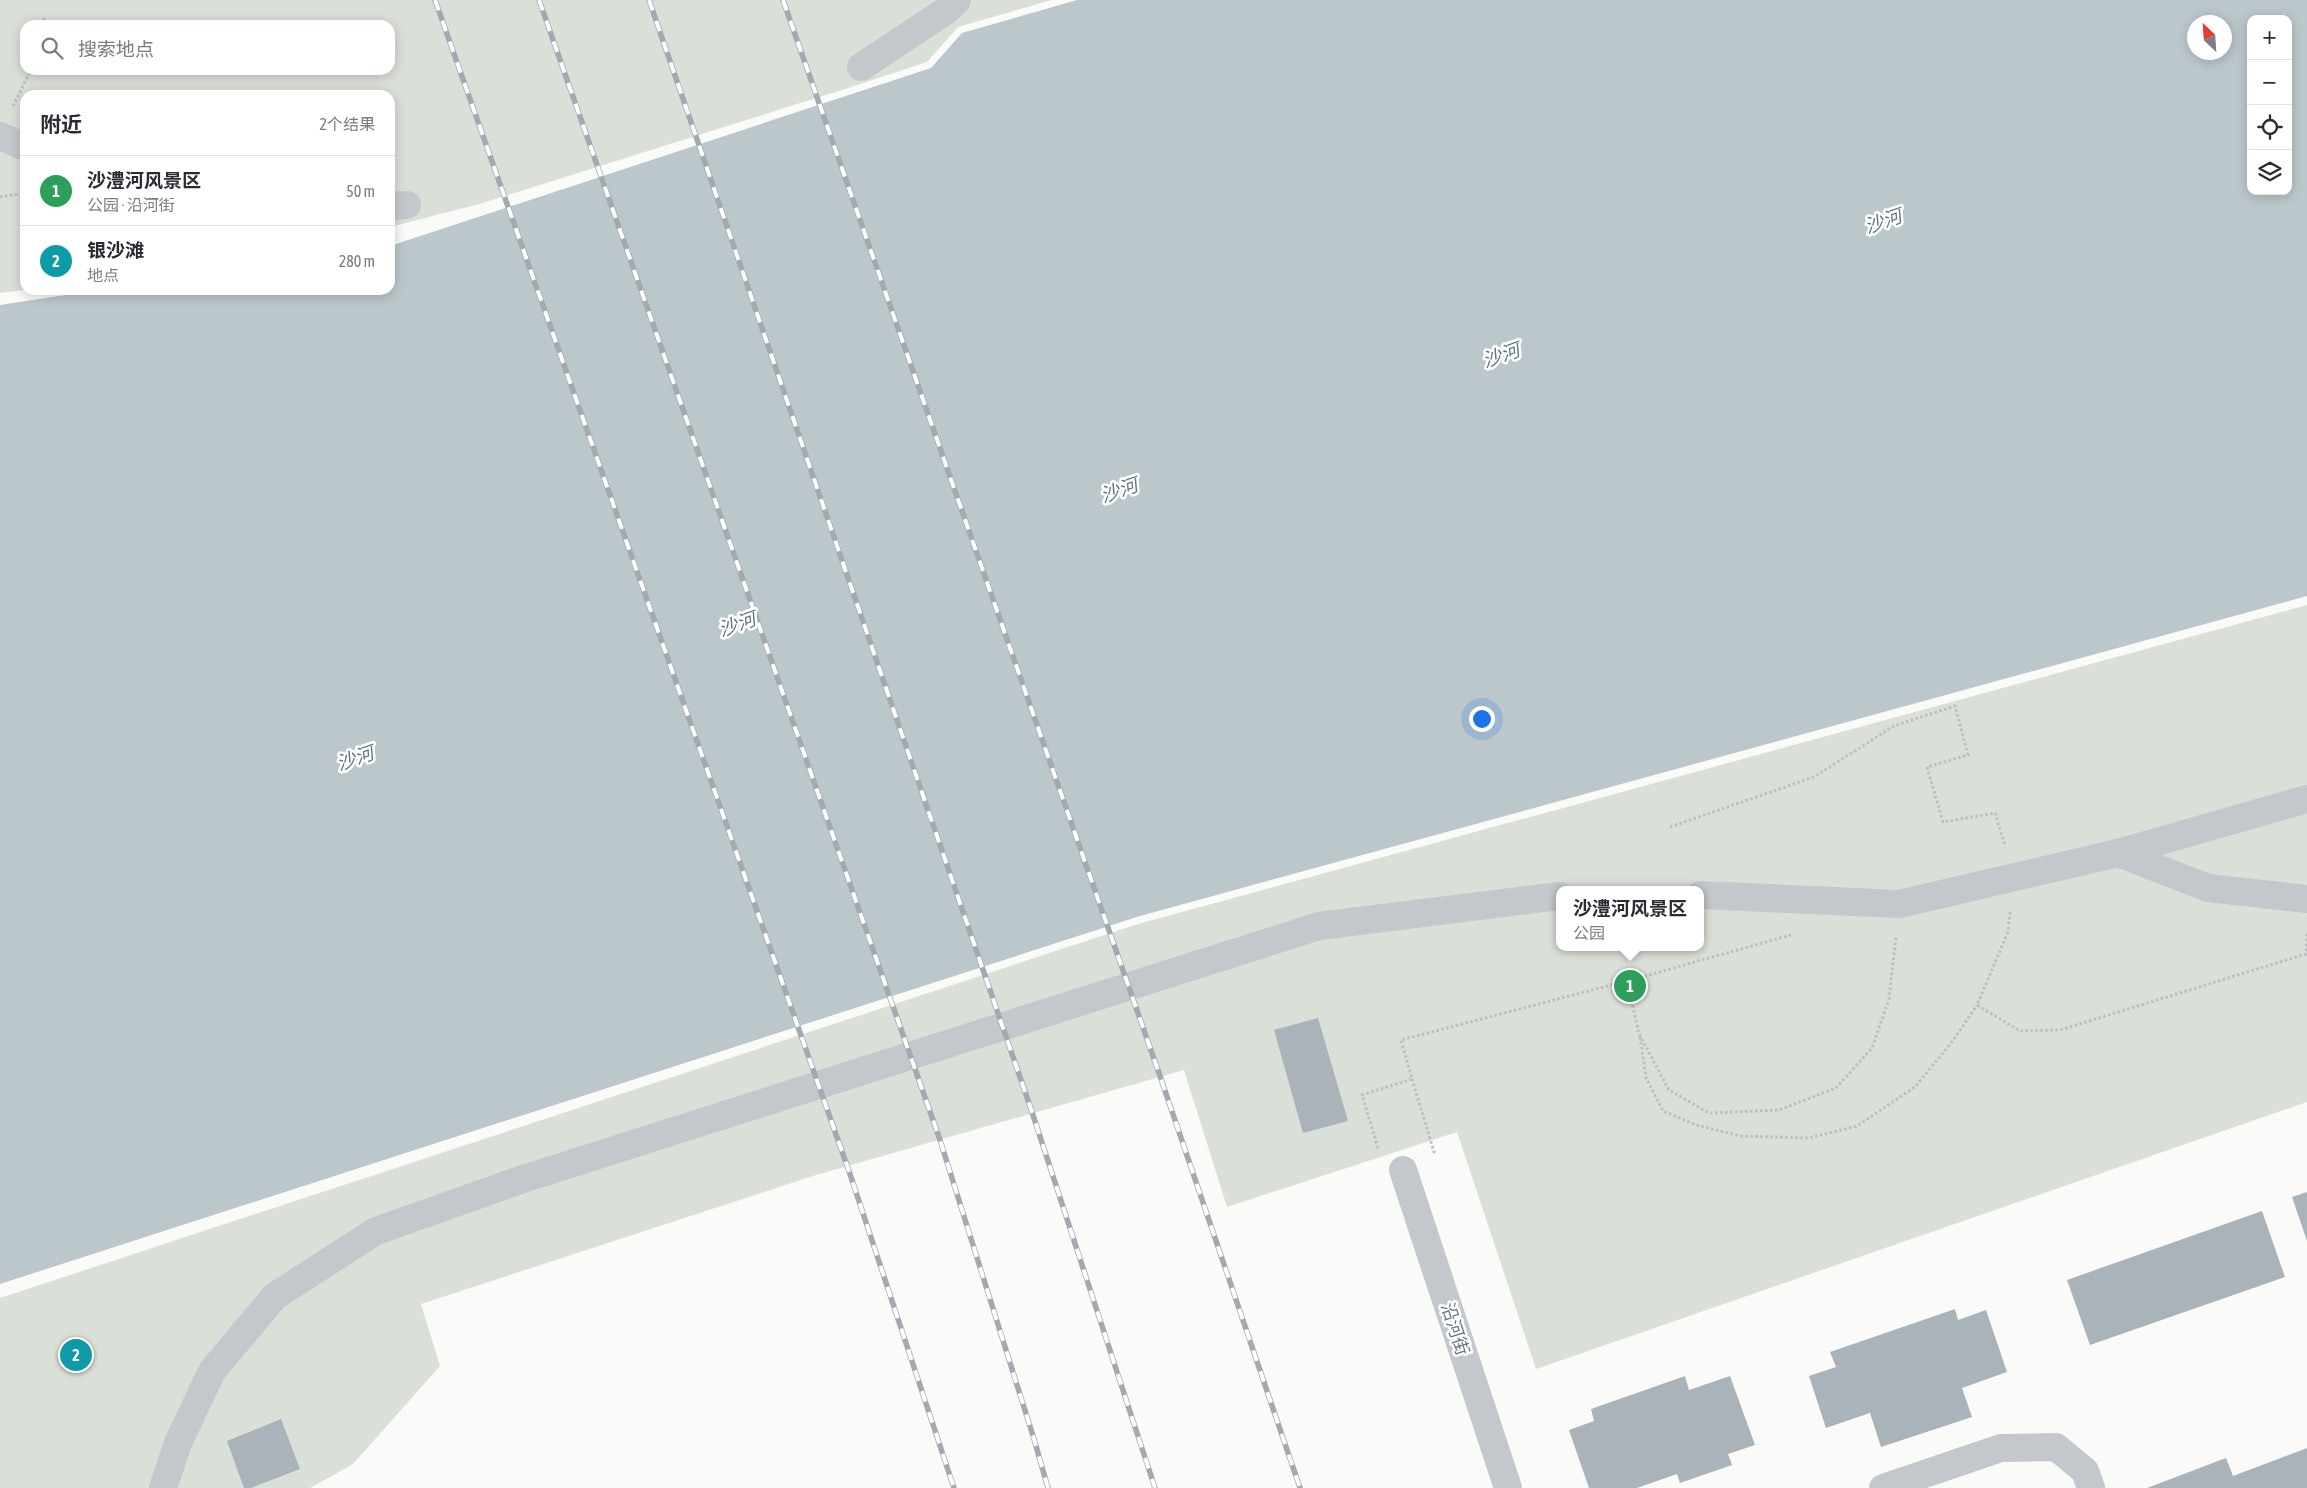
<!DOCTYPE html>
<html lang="zh">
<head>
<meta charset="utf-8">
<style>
	:root { --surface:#fff; --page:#f7f7f7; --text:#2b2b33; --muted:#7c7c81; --line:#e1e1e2; --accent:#7c3aed }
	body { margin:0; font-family:"Asap Condensed","Noto Sans SC",sans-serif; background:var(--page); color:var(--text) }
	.controls { position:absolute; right:15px; top:15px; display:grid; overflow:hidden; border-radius:10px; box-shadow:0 2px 12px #0003 }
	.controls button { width:45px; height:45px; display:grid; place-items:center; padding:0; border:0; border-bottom:1px solid var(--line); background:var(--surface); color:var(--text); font:25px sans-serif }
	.compass { position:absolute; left:2187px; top:15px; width:45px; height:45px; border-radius:50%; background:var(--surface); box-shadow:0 2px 12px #0003; rotate:335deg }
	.you { position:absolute; left:1481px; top:718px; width:18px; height:18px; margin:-12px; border:4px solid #fff; border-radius:50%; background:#1a73e8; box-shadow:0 0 0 8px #1a73e833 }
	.badge { display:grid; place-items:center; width:32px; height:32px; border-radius:50%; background:var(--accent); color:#fff; font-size:16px; font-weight:700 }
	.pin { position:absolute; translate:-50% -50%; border:2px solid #fff; box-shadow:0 1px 5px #0006 }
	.popup { position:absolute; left:1556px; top:886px; width:148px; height:65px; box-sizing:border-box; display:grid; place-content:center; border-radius:10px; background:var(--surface); filter:drop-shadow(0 1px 4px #0005); font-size:16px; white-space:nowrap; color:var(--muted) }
	.popup b { font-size:19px; color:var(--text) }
	.popup::after { content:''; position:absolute; left:50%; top:100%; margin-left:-10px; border:10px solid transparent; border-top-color:var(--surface) }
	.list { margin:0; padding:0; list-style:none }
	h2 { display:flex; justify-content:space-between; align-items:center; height:65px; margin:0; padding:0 20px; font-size:21px }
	h2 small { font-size:16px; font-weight:400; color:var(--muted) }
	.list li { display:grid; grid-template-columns:32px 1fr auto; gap:15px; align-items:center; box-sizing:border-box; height:70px; padding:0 20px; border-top:1px solid var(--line) }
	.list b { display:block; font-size:19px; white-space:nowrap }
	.list p { margin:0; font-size:16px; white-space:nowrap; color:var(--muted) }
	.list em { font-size:16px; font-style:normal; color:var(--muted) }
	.icon { flex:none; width:28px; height:28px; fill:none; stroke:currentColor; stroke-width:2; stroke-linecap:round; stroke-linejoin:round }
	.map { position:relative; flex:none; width:2307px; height:1488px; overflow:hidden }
	.search { position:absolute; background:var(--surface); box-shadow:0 2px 12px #0003; left:20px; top:20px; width:375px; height:55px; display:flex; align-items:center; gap:12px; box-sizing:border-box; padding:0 18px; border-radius:15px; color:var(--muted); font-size:19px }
	.panel { position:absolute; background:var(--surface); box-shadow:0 2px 12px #0003; left:20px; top:90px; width:375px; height:205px; border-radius:15px }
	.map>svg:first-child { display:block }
	.green { fill:#dadfd7; fill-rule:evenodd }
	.water { fill:#bbc7cb; fill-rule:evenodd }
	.building { fill:#aab3b9 }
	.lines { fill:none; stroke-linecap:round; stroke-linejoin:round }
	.path { stroke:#bbbfc2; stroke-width:3; stroke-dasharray:2.5 2.5; stroke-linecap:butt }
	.street { stroke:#c3c8cc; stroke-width:28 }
	.rail-casing { stroke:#a2aab0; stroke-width:5.5 }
	.rail { stroke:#fff; stroke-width:4; stroke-dasharray:11; stroke-linecap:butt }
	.labels { text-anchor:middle; stroke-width:5; stroke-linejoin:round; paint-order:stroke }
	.street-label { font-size:18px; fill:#657683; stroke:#fff }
	.water-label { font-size:19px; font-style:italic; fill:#60757c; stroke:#fff }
</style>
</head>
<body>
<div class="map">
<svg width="2307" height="1488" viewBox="0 0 2307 1488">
	<rect width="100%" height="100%" fill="#fafaf8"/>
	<g class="green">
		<path d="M0,0H1052L958,27L927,62L845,89L479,204L390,227V95H25V290L0,293ZM25,25H390V70H25Z"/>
		<path d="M2307,605V1102L1536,1369L1457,1132L1227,1207L1184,1070L816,1175L421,1304L440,1366L353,1464L310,1488H0V1298L1138,924ZM1560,890H1700V947H1560Z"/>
	</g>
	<path class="water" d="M1077,0H2307V596L1140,916L0,1284V305L98,290H390V246L931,68L962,33ZM2251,19H2288V191H2251ZM2194,22H2224V52H2194Z"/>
	<g class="building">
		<polygon points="1318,1018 1348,1121 1303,1133 1274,1030"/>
		<polygon points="2307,1192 2307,1241 2292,1197"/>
		<polygon points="2262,1211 2285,1277 2090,1345 2067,1280"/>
		<polygon points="1955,1309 1958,1320 1986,1310 2007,1372 1962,1388 1972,1417 1881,1447 1870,1413 1826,1428 1809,1376 1836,1367 1830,1352"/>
		<polygon points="1685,1376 1689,1390 1730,1376 1755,1445 1728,1454 1732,1465 1680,1483 1677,1474 1637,1488 1589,1488 1569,1430 1594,1421 1591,1409"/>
		<polygon points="281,1419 300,1469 251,1488 244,1488 227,1441"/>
		<polygon points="2307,1448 2307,1488 2147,1488 2226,1458 2233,1476"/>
	</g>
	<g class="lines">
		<g class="path">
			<polyline points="43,25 45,16"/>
			<polyline points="13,106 31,70"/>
			<polyline points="0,197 25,193"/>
			<polyline points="1670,827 1814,777 1894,726 1955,706 1968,755 1927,767 1943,822 1995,813 2005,845"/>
			<polyline points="2010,912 2008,932 1977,1005 2020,1031 2060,1030 2306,954 2307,932"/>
			<polyline points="1627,981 1639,1034 1669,1090 1709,1113 1779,1110 1836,1088 1872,1048 1889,999 1896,937"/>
			<polyline points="1640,1037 1646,1078 1663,1111 1696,1125 1741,1136 1809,1138 1857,1126 1915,1087 1952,1042 1977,1005"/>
			<polyline points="1412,1079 1435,1155"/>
			<polyline points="1378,1148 1362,1095 1412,1079 1401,1040 1627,981 1791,935"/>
		</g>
		<g class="street">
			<polyline points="861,67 947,10 957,0"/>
			<polyline points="0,136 25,147"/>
			<polyline points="390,206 407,205"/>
			<polyline points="2118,853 2208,888 2307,899"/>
			<polyline points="1700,895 1899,904 2118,853 2307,799"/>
			<polyline points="1403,1170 1508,1488"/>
			<polyline points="163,1488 178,1443 212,1371 275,1296 376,1231 523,1179 1319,926 1560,896"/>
			<polyline points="1883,1488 2001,1448 2056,1447 2085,1471 2091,1488"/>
		</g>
		<defs>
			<g id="rail">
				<polyline points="435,0 850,1174 954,1488"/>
				<polyline points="539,0 940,1140 1034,1439 1048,1488"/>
				<polyline points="649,0 1032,1112 1155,1488"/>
				<polyline points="783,0 1160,1076 1300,1488"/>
			</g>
		</defs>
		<use href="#rail" class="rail-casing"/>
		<use href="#rail" class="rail"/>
	</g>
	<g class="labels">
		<g class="street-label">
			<text transform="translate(1455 1329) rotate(72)" y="6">沿河街</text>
		</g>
		<g class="water-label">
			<text transform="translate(1883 221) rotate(-19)" y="7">沙河</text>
			<text transform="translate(1501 355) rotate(-19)" y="7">沙河</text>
			<text transform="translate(1119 490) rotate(-19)" y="7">沙河</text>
			<text transform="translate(737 624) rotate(-19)" y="7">沙河</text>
			<text transform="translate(355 758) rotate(-19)" y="7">沙河</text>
		</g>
	</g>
</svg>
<div class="controls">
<button>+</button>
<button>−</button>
<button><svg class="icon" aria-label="locate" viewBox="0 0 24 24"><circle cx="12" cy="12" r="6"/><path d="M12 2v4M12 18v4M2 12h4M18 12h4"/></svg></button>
<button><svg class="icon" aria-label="layers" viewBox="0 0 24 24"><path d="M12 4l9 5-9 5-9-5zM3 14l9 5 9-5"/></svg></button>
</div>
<svg class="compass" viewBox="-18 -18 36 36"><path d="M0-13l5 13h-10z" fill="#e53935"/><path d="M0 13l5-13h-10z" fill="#7c7c81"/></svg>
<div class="you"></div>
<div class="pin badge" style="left:1630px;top:986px;background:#2e9e5b">1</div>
<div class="popup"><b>沙澧河风景区</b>公园</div>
<div class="pin badge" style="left:76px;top:1355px;background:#0f9aa8">2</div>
<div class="search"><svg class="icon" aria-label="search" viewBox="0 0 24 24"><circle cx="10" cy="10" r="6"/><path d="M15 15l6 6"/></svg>搜索地点</div>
<section class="panel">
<h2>附近<small>2个结果</small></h2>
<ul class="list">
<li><span class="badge" style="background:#2e9e5b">1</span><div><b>沙澧河风景区</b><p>公园 · 沿河街</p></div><em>50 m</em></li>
<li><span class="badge" style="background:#0f9aa8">2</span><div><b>银沙滩</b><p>地点</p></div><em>280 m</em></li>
</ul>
</section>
</div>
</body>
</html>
